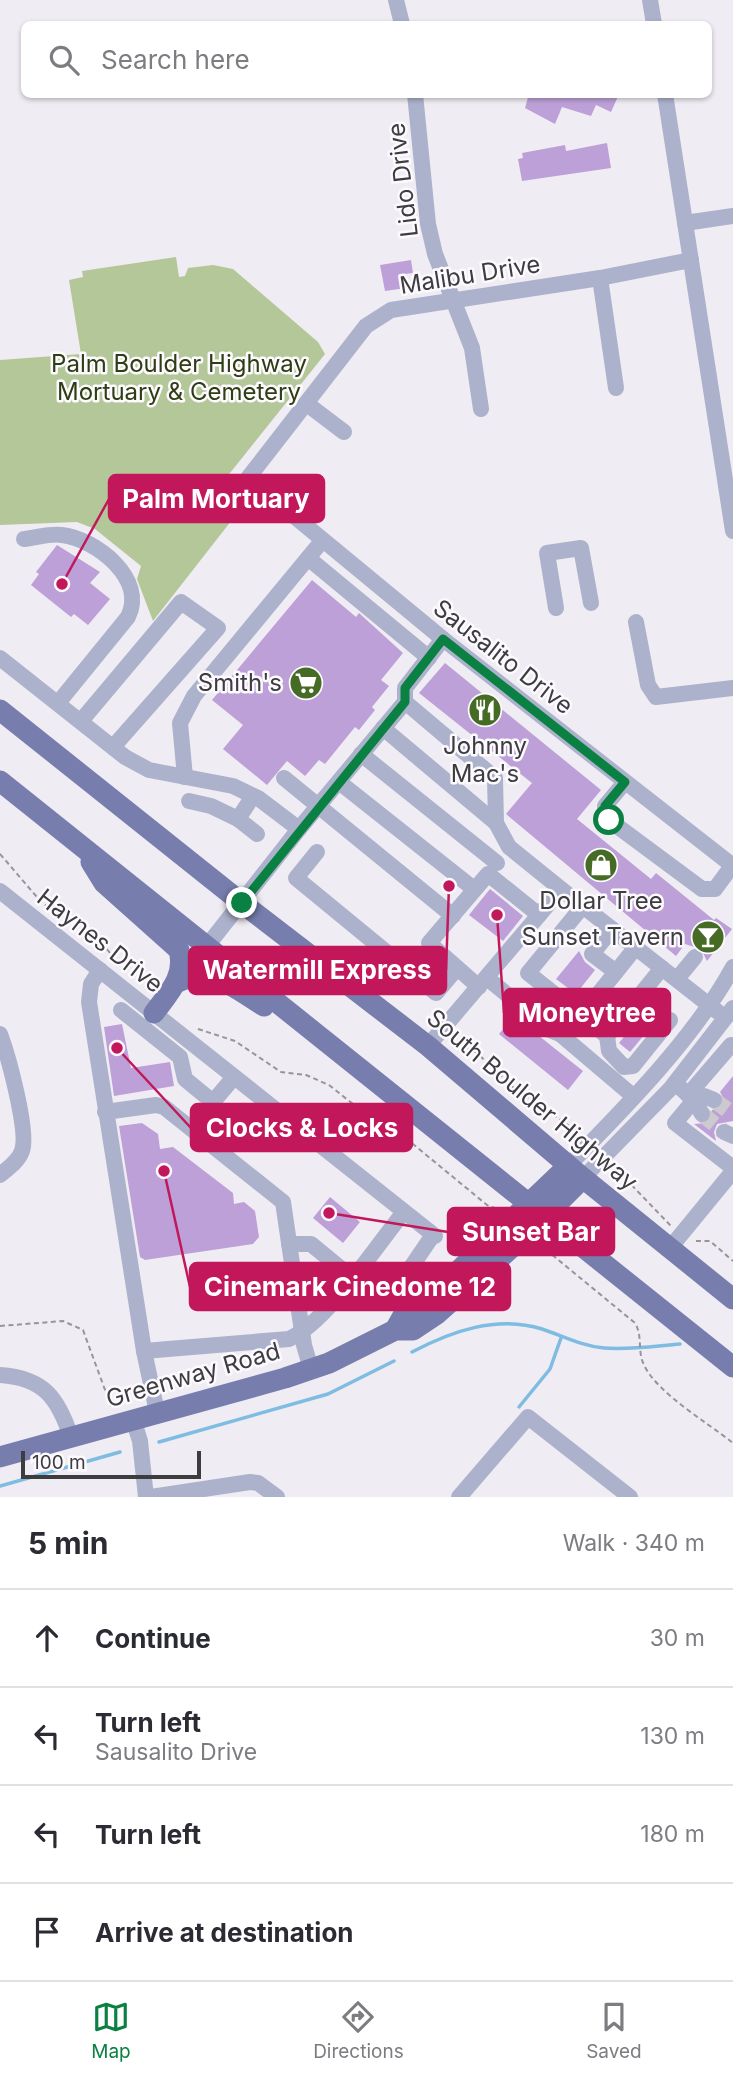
<!DOCTYPE html>
<html lang="en">
<head>
<meta charset="utf-8">
<style>
	:root { --surface:#fff; --page:#f7f7f7; --text:#2b2b33; --muted:#7c7c81; --line:#e1e1e2; --accent:#0b8043 }
	body { margin:0; font-family:Inter,sans-serif; background:var(--page); color:var(--text) }
	.scale { position:absolute; left:21px; bottom:18px; width:180px; box-sizing:border-box; padding-left:7px; border:4px solid #3d3c3e; border-top:0; font-size:19px; line-height:24px; white-space:nowrap; color:#3d3c3e; -webkit-text-stroke:5px #fcfafe; paint-order:stroke }
	.stop { position:absolute; width:21px; height:21px; margin:-16px; border:5px solid #0b8043; border-radius:50%; background:#fff }
	.stop.end { background:#0b8043; border-color:#fff; box-shadow:0 2px 7px #0008 }
	.list { margin:0; padding:0; list-style:none }
	h2 { display:flex; justify-content:space-between; align-items:center; height:91px; margin:0; padding:0 28px; font-size:30px }
	h2 small { font-size:23px; font-weight:400; color:var(--muted) }
	.list li { display:grid; grid-template-columns:46px 1fr auto; gap:21px; align-items:center; box-sizing:border-box; height:98px; padding:0 28px; border-top:2px solid var(--line) }
	.list b { display:block; font-size:26px; white-space:nowrap }
	.list p { margin:0; font-size:23px; white-space:nowrap; color:var(--muted) }
	.list em { font-size:23px; font-style:normal; color:var(--muted) }
	.icon { flex:none; width:38px; height:38px; fill:none; stroke:currentColor; stroke-width:2; stroke-linecap:round; stroke-linejoin:round }
	.map { position:relative; flex:none; width:733px; height:1497px; overflow:hidden }
	.search { position:absolute; background:var(--surface); box-shadow:0 2px 5px #0004; left:21px; right:21px; top:21px; height:77px; display:flex; align-items:center; gap:18px; box-sizing:border-box; padding:0 24px; border-radius:10px; color:var(--muted); font-size:26px }
	.sheet { height:483px; background:var(--surface) }
	nav { display:flex; justify-content:space-around; align-items:center; box-sizing:border-box; height:98px; border-top:2px solid var(--line); background:var(--surface); font-size:19px; color:var(--muted) }
	nav a { display:grid; justify-items:center; gap:4px }
	nav .on { color:var(--accent) }
	.map>svg:first-child { display:block }
	.green { fill:#b4c799 }
	.lines { fill:none; stroke-linecap:round; stroke-linejoin:round }
	.stream { stroke:#7ebce1; stroke-width:3.5 }
	.building { fill:#bca0d7 }
	.minor-tunnel { stroke:#ccc9cf; stroke-width:16; stroke-dasharray:16 8; stroke-linecap:butt }
	.path { stroke:#98959a; stroke-width:2; stroke-dasharray:5 3.5; stroke-linecap:butt }
	.minor { stroke:#adb2cc; stroke-width:16 }
	.major { stroke:#777ead; stroke-width:21 }
	.route { stroke:#0b8043; stroke-width:9 }
	.labels { text-anchor:middle; stroke-width:5; stroke-linejoin:round; paint-order:stroke }
	.street-label { font-size:24px; fill:#3d3c3e; stroke:#fcfafe }
	.park-label { font-size:24px; fill:#2e3d12; stroke:#fcfafe }
	.poi-label { font-size:24px; fill:#3d3c3e; stroke:#fcfafe; text-anchor:end }
	.leader { fill:none; stroke:#c2185b; stroke-width:2.5 }
	.callout-dot { fill:#c2185b; stroke:#fcfafe; stroke-width:2.5 }
	.callout { fill:#c2185b; stroke:#c2185b; stroke-width:2.5 }
	.callout-label { font-size:26px; text-anchor:middle; font-weight:bold; fill:#fff }
</style>
</head>
<body>
<div class="map">
<svg width="733" height="1497" viewBox="0 0 733 1497">
	<rect width="100%" height="100%" fill="#f0ecf3"/>
	<polygon class="green" points="176,257 179,277 185,276 188,268 213,265 233,269 318,342 325,354 222,483 246,502 153,621 137,579 141,566 95,529 77,522 0,525 0,360 81,354 69,280 83,277 82,271"/>
	<g class="lines">
		<g class="stream">
			<path d="M412,1352C452,1331 497,1315 542,1329C563,1336 582,1346 604,1348C630,1350 655,1346 680,1344"/>
			<polyline points="519,1407 550,1369 561,1338"/>
			<polyline points="159,1442 328,1394 394,1361"/>
			<polyline points="0,1486 120,1452"/>
		</g>
	</g>
	<g class="building">
		<polygon points="529,94 619,94 611,112 596,105 591,116 562,107 555,124 525,108"/>
		<polygon points="607,143 611,168 522,181 518,159 523,158 522,153 565,145 566,151"/>
		<polygon points="411,260 413,273 404,274 406,288 385,291 380,265"/>
		<polygon points="57,545 100,572 90,583 110,599 88,625 74,614 71,617 31,585 39,574 36,572"/>
		<polygon points="312,580 356,617 359,613 403,653 381,680 389,686 372,707 375,710 359,730 355,727 325,764 319,760 305,776 287,761 267,785 223,749 243,725 212,700"/>
		<polygon points="445,663 601,790 577,819 651,879 656,873 714,920 716,918 732,929 707,961 701,949 685,944 676,956 506,814 532,783 419,693"/>
		<polygon points="490,889 523,916 503,941 469,915"/>
		<polygon points="579,951 585,962 595,970 576,994 556,979"/>
		<polygon points="514,1016 583,1071 568,1090 499,1034"/>
		<polygon points="638,1019 650,1028 630,1052 619,1043"/>
		<polygon points="122,1024 131,1068 170,1062 174,1086 114,1096 104,1027"/>
		<polygon points="733,1076 733,1121 717,1124 714,1132 716,1141 694,1124 708,1123 712,1110 721,1108 724,1099 720,1092"/>
		<polygon points="142,1123 158,1134 160,1149 173,1147 233,1193 234,1204 244,1202 255,1211 259,1237 253,1244 145,1260 140,1257 119,1126"/>
		<polygon points="330,1197 360,1222 343,1243 313,1218"/>
	</g>
	<g class="lines">
		<g class="minor-tunnel">
			<polyline points="714,1100 733,1114"/>
			<polyline points="702,1114 724,1132"/>
		</g>
		<g class="path">
			<polyline points="0,854 42,903 97,938 126,971"/>
			<polyline points="198,1029 235,1041 281,1072 306,1075 329,1085 358,1108 402,1135 487,1205 497,1209"/>
			<polyline points="450,1040 477,1053 514,1088 568,1125 573,1139"/>
			<polyline points="612,1171 618,1171 671,1226"/>
			<polyline points="696,1241 710,1241 733,1261"/>
			<path d="M539,1244L635,1323C643,1336 637,1351 644,1365C657,1393 708,1423 733,1443"/>
			<polyline points="0,1326 63,1321 83,1330 112,1409"/>
		</g>
		<g class="minor">
			<polyline points="396,0 402,24"/>
			<polyline points="650,0 654,24"/>
			<polyline points="415,94 428,224 435,254 472,348 481,409"/>
			<polyline points="665,94 733,531"/>
			<polyline points="685,223 733,216"/>
			<polyline points="691,260 600,278 391,310 366,326 248,478 443,639 733,866"/>
			<polyline points="600,278 616,388"/>
			<polyline points="307,404 344,432"/>
			<path d="M24,539C36,538 50,533 62,535C96,539 147,579 128,617L58,703"/>
			<polyline points="308,558 429,658"/>
			<polyline points="556,608 547,553 581,548 591,603"/>
			<polyline points="636,622 648,685 656,697 733,688"/>
			<polyline points="0,658 125,757 149,770 233,786 258,798 299,829 207,946"/>
			<polyline points="405,702 495,778 496,823 509,847 561,889 539,915"/>
			<polyline points="81,721 181,602 218,628 113,747"/>
			<polyline points="383,728 496,823"/>
			<polyline points="361,754 497,863"/>
			<polyline points="185,777 180,723 194,696 322,541"/>
			<polyline points="284,778 453,916"/>
			<polyline points="339,782 474,889"/>
			<polyline points="625,782 605,806 609,820 702,889 715,889 732,866"/>
			<polyline points="253,796 238,819 257,834"/>
			<polyline points="189,801 211,806 238,819"/>
			<polyline points="299,829 405,702 405,688 443,639"/>
			<polyline points="317,852 296,878 436,993 457,968"/>
			<polyline points="561,889 718,1012"/>
			<polyline points="0,891 435,1236"/>
			<polyline points="583,906 528,973 607,1036 662,968"/>
			<polyline points="612,929 592,954 616,972"/>
			<polyline points="100,970 91,984 89,1002 144,1351 157,1412"/>
			<polyline points="487,978 550,1030 560,1034 571,1028 636,947"/>
			<polyline points="677,979 695,957"/>
			<polyline points="121,1010 180,1057 185,1079 213,1102 234,1077"/>
			<path d="M0,1034C8,1055 29,1132 22,1151C18,1162 8,1168 0,1175"/>
			<polyline points="560,1034 633,1096"/>
			<polyline points="607,1036 609,1051 624,1067 633,1066 670,1020"/>
			<polyline points="428,1046 539,915 488,874 429,943 479,987"/>
			<polyline points="675,1083 694,1100 675,1123 733,1168"/>
			<polyline points="688,1095 731,1045"/>
			<polyline points="105,1112 156,1105 164,1107 283,1202 304,1345 311,1369"/>
			<polyline points="702,1114 694,1100 704,1096 714,1100"/>
			<polyline points="724,1132 733,1136"/>
			<path d="M568,1166C624,1109 695,1037 733,967"/>
			<polyline points="583,1178 671,1088 733,1008"/>
			<polyline points="289,1244 311,1244 373,1295 403,1279 433,1235"/>
			<polyline points="670,1248 733,1171"/>
			<path d="M144,1351L289,1339C327,1322 376,1246 404,1212"/>
			<path d="M0,1375C44,1378 58,1398 71,1437"/>
			<polyline points="133,1419 140,1441 146,1497"/>
			<polyline points="151,1497 250,1482 258,1483 277,1497"/>
			<polyline points="459,1497 528,1417 630,1497"/>
		</g>
		<g class="major">
			<polyline points="0,710 242,903 428,1046 583,1178 733,1299"/>
			<polyline points="0,781 733,1367"/>
			<path d="M91,862L104,883L179,950C186,976 169,993 154,1013"/>
			<path d="M178,982C213,966 234,988 264,1006"/>
			<polyline points="395,1330 404,1314 459,1270 568,1166"/>
			<polyline points="0,1457 285,1378 329,1363 395,1330 413,1330 437,1314 527,1234 583,1178"/>
		</g>
	</g>
	<g class="lines">
		<polyline class="route" points="242,903 405,702 405,688 443,639 625,782 605,806 609,820"/>
	</g>
	<defs>
		<symbol id="supermarket-disc" viewBox="-11 -11 22 22"><circle r="9.5" fill="#456b24" stroke="#fcfafe"/><path d="M-6-5.5h2.5l.6 2H6L4.5 2H-2.5L-4.4-4H-6ZM-1.5 3.2a1.3 1.3 0 1 0 .1 0ZM3 3.2a1.3 1.3 0 1 0 .1 0Z" fill="#fff"/></symbol>
		<symbol id="restaurant-disc" viewBox="-11 -11 22 22"><circle r="9.5" fill="#456b24" stroke="#fcfafe"/><path d="M-5-6h1v4h1v-4h1v4h1v-4h1v5L-1.5 .5V6h-2V.5L-5-1ZM5-6V6H3V1.5H1.5Q1.5-4 5-6Z" fill="#fff"/></symbol>
		<symbol id="shop-disc" viewBox="-11 -11 22 22"><circle r="9.5" fill="#456b24" stroke="#fcfafe"/><path d="M-5-2.5h2.3a2.7 3.5 0 0 1 5.4 0H5L5.5 6h-11ZM-1.5-2.5h3a1.5 2.3 0 0 0-3 0Z" fill="#fff"/></symbol>
		<symbol id="bar-disc" viewBox="-11 -11 22 22"><circle r="9.5" fill="#456b24" stroke="#fcfafe"/><path d="M-6-5H6L.8 .8V4.5H3.5V6h-7V4.5H-.8V.8Z" fill="#fff"/></symbol>
	</defs>
	<g fill-rule="evenodd">
		<use href="#supermarket-disc" x="287" y="664" width="38" height="38"/>
		<use href="#restaurant-disc" x="466" y="691" width="38" height="38"/>
		<use href="#shop-disc" x="582" y="846" width="38" height="38"/>
		<use href="#bar-disc" x="689" y="918" width="38" height="38"/>
	</g>
	<g class="labels">
		<g class="street-label">
			<text transform="translate(403 180) rotate(-97)" y="8">Lido Drive</text>
			<text transform="translate(470 275) rotate(-9)" y="8">Malibu Drive</text>
			<text transform="translate(503 657) rotate(38)" y="8">Sausalito Drive</text>
			<text transform="translate(100 941) rotate(38)" y="8">Haynes Drive</text>
			<text transform="translate(532 1100) rotate(40)" y="8">South Boulder Highway</text>
			<text transform="translate(193 1375) rotate(-16)" y="8">Greenway Road</text>
		</g>
		<g class="park-label">
			<text x="179" y="372">Palm Boulder Highway<tspan x="179" dy="28">Mortuary &amp; Cemetery</tspan></text>
		</g>
		<g class="poi-label">
			<text x="282" y="691">Smith's</text>
			<text x="485" y="754" text-anchor="middle">Johnny<tspan x="485" dy="28">Mac's</tspan></text>
			<text x="601" y="909" text-anchor="middle">Dollar Tree</text>
			<text x="684" y="945">Sunset Tavern</text>
		</g>
	</g>
	<path class="leader" d="M62 584L109 499M449 886L446 970M497 915L504 1013M117 1048L191 1128M329 1213L448 1232M164 1171L190 1287"/>
	<g class="callout-dot">
		<circle cx="62" cy="584" r="7"/>
		<circle cx="449" cy="886" r="7"/>
		<circle cx="497" cy="915" r="7"/>
		<circle cx="117" cy="1048" r="7"/>
		<circle cx="329" cy="1213" r="7"/>
		<circle cx="164" cy="1171" r="7"/>
	</g>
	<g class="callout">
		<rect x="109" y="475" width="215" height="47" rx="7"/>
		<rect x="189" y="947" width="257" height="47" rx="7"/>
		<rect x="504" y="989" width="166" height="47" rx="7"/>
		<rect x="191" y="1104" width="221" height="47" rx="7"/>
		<rect x="448" y="1208" width="166" height="47" rx="7"/>
		<rect x="190" y="1263" width="320" height="47" rx="7"/>
	</g>
	<g class="callout-label">
		<text x="216" y="508">Palm Mortuary</text>
		<text x="317" y="979">Watermill Express</text>
		<text x="587" y="1022">Moneytree</text>
		<text x="302" y="1137">Clocks &amp; Locks</text>
		<text x="531" y="1241">Sunset Bar</text>
		<text x="350" y="1296">Cinemark Cinedome 12</text>
	</g>
</svg>
<div class="scale">100 m</div>
<div class="stop" style="left:609px;top:820px"></div>
<div class="stop end" style="left:242px;top:903px"></div>
<div class="search"><svg class="icon" aria-label="search" viewBox="0 0 24 24"><circle cx="10" cy="10" r="6"/><path d="M15 15l6 6"/></svg>Search here</div>
</div>
<section class="sheet">
<h2>5 min<small>Walk · 340 m</small></h2>
<ul class="list">
<li><svg class="icon" aria-label="ahead" viewBox="0 0 24 24"><path d="M12 20V5M6 11l6-6 6 6"/></svg><div><b>Continue</b></div><em>30 m</em></li>
<li><svg class="icon" aria-label="left" viewBox="0 0 24 24"><path d="M17 20v-9H6M10 6l-5 5 5 5"/></svg><div><b>Turn left</b><p>Sausalito Drive</p></div><em>130 m</em></li>
<li><svg class="icon" aria-label="left" viewBox="0 0 24 24"><path d="M17 20v-9H6M10 6l-5 5 5 5"/></svg><div><b>Turn left</b></div><em>180 m</em></li>
<li><svg class="icon" aria-label="arrive" viewBox="0 0 24 24"><path d="M6 21V4h12l-3 4 3 4H6"/></svg><div><b>Arrive at destination</b></div></li>
</ul>
</section>
<nav>
<a class="on"><svg class="icon" aria-label="map" viewBox="0 0 24 24"><path d="M3 6l6-2 6 2 6-2v14l-6 2-6-2-6 2zM9 4v14M15 6v14"/></svg>Map</a>
<a><svg class="icon" aria-label="directions" viewBox="0 0 24 24"><path d="M12 3l9 9-9 9-9-9zM9 14v-3h6M13 9l2 2-2 2"/></svg>Directions</a>
<a><svg class="icon" aria-label="saved" viewBox="0 0 24 24"><path d="M7 4h10v16l-5-4-5 4z"/></svg>Saved</a>
</nav>
</body>
</html>
